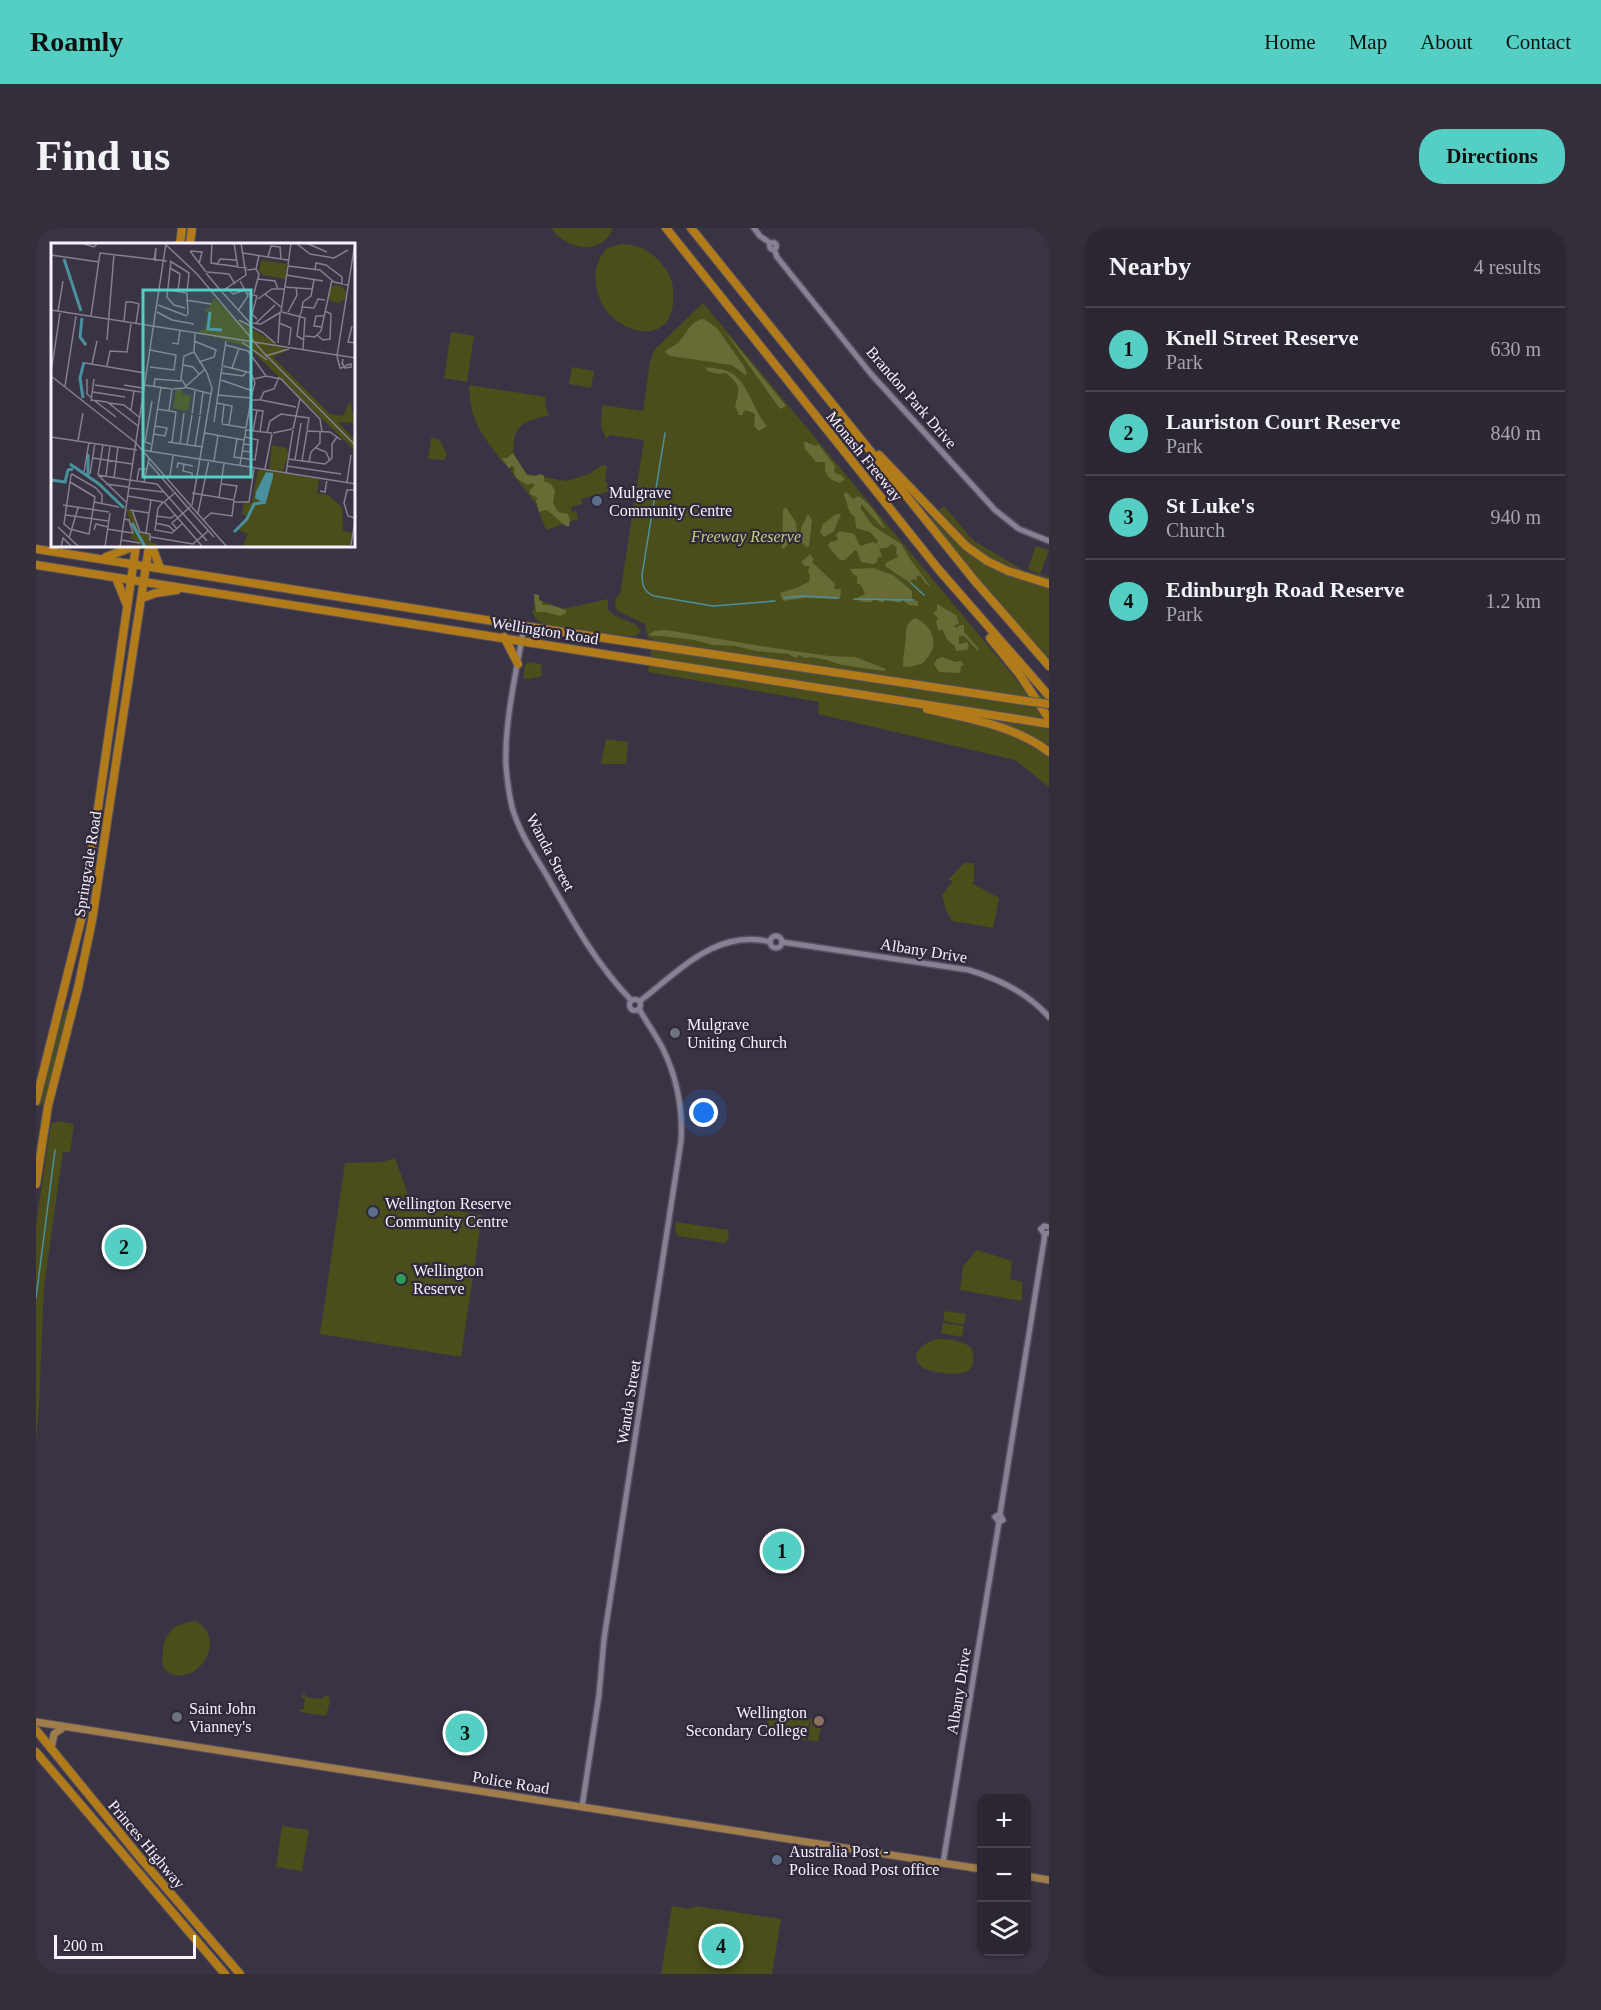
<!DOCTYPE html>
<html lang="en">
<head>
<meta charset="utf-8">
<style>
	:root { --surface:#2c2633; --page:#342e3b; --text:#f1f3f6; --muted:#a6a5ac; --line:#48434e; --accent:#55cec4 }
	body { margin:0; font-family:Georgia,serif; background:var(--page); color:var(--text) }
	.controls { position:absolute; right:18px; bottom:18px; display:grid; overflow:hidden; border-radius:12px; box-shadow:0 2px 4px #0004 }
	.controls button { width:54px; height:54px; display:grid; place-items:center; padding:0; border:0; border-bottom:2px solid var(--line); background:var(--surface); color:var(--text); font:30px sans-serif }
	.scale { position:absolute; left:18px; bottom:15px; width:142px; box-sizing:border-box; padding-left:6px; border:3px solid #f6f2fe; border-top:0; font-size:16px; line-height:21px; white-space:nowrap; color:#f6f2fe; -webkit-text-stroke:4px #30293a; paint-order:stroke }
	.you { position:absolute; left:668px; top:885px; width:21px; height:21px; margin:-15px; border:4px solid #fff; border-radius:50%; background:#1a73e8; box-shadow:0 0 0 9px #1a73e833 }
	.badge { display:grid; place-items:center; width:39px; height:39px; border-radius:50%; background:var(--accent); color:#111; font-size:20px; font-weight:700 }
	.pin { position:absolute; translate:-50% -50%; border:3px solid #fff; box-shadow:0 2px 6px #0006 }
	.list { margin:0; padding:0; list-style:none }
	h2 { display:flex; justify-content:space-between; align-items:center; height:78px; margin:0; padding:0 24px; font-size:26px }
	h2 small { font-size:20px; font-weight:400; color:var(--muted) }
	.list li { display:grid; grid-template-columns:39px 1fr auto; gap:18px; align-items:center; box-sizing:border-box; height:84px; padding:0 24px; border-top:2px solid var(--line) }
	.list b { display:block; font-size:22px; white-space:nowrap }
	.list p { margin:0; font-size:20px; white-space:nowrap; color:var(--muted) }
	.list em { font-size:20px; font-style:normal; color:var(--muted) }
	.icon { flex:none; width:33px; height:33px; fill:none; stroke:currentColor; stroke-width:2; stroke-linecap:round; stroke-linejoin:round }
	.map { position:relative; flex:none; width:1013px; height:1746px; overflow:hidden; border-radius:24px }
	header { display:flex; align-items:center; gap:36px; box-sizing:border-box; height:84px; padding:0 30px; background:var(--accent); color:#111 }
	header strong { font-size:28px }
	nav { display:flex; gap:33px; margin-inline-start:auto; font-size:21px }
	.intro { display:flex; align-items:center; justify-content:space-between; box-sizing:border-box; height:144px; padding:0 36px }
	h1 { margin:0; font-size:42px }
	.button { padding:15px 27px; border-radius:24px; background:var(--accent); color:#111; font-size:21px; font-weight:700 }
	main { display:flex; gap:36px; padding:0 36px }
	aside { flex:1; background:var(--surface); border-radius:24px; box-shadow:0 2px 4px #0004 }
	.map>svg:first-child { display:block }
	.green { fill:#4b4d1b }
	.forest { fill:#686b36 }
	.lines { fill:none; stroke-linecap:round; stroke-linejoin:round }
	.stream { stroke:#4a91a0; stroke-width:1.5 }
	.minor-casing { stroke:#544f5e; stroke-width:8 }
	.major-casing { stroke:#544f5e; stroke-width:9 }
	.highway-casing { stroke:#544f5e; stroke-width:10 }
	.minor { stroke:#888094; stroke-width:5 }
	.major { stroke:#a07d4a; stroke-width:7 }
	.highway { stroke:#b07b18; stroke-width:8 }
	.highway-bridge-casing { stroke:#544f5e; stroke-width:10; stroke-linecap:butt }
	.highway-bridge { stroke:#b07b18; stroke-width:8 }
	.service-dot { fill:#5c6f8a; stroke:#30293a; stroke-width:2 }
	.worship-dot { fill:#6b7280; stroke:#30293a; stroke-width:2 }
	.leisure-dot { fill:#2e9e5b; stroke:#30293a; stroke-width:2 }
	.education-dot { fill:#8d6e63; stroke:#30293a; stroke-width:2 }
	.labels { text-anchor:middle; stroke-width:4.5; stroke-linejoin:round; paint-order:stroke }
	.street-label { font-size:16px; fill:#f6f2fe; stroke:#30293a }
	.poi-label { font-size:16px; fill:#f6f2fe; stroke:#30293a; text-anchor:start }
	.park-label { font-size:16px; font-style:italic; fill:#c8cd7c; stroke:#30293a }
	.inset-river { fill:none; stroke:#4a91a0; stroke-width:3 }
	.inset-road { fill:none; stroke:#857f8e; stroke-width:1.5 }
	.view { fill:#55cec4; fill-opacity:0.15; stroke:#55cec4; stroke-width:3 }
	.inset-edge { fill:none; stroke:#f6f2fe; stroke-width:3 }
</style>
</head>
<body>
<header>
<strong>Roamly</strong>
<nav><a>Home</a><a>Map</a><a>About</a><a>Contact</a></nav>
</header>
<div class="intro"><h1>Find us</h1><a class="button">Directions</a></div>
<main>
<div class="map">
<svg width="1013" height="1746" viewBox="0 0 1013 1746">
	<rect width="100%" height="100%" fill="#3a3344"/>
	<g class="green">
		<path d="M515,0H577C565,29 530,22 515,0Z"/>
		<path d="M585,16C606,17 619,25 631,43C637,52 638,63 637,74C635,124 564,105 560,55C558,42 562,31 570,21Z"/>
		<polygon points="667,75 993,467 1013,467 1013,559 979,532 782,486 783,474 612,444 617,411 612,410 609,396 582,383 579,379 580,369 584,366 608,212 574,207 570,211 565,198 566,177 607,183 614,133 618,122"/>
		<polygon points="415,104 438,108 431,154 408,150"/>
		<polygon points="536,139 558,143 555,160 533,156"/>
		<path d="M433,157L510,169L509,178L513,187C496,192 480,193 478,214C477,221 478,227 475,233L468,236C446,206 434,195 433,157Z"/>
		<polygon points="395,210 403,211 411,227 408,232 392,231"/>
		<polygon points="479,237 491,246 530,253 553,246 566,237 571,238 569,253 572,257 575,257 575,263 545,271 546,276 535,279 536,284 540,283 542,291 510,302 500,276 474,242"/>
		<polygon points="908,278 938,313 989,343 1013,349 1013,438 890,293"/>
		<polygon points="1000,318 1013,322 1004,346 992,341"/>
		<path d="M498,370L526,381L572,371V381C580,393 600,391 605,404L600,408H581L507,396L500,391L496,383L498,382Z"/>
		<polygon points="493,434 505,436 506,448 493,451 487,450 489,437"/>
		<polygon points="570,511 592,514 590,536 565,536"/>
		<polygon points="928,635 938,635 938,654 936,655 963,670 957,700 916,693 910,683 906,667 917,653 912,652"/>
		<path d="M29,781L32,782L31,786L9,871L4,879L2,878C8,845 20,813 29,781Z"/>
		<polygon points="22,893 38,896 34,924 27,924 8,1058 3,1177 0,1212 0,997 15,896"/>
		<polygon points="359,930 375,975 446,987 425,1129 284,1106 309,935 346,934"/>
		<polygon points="640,994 693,1002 692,1012 688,1015 642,1008 639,1004"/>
		<polygon points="84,1006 96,1008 92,1033 79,1031"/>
		<polygon points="941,1022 976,1033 974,1051 986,1054 986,1073 924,1062 927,1038"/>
		<polygon points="909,1083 930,1086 928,1097 907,1093"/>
		<polygon points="907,1095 928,1098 926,1109 905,1105"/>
		<path d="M900,1111C913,1111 924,1112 935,1119C944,1144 928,1148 907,1145C900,1144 889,1143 884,1137C872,1125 890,1114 900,1111Z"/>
		<polygon points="732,1309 763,1314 759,1337 729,1332"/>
		<path d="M159,1393C190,1407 168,1453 138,1447C133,1445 129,1443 127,1439C126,1434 126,1429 127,1425C128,1404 139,1395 159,1393Z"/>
		<polygon points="268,1465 270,1465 268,1467 270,1469 286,1471 289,1467 293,1469 294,1473 290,1488 264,1484 263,1481 268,1481 269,1470 265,1470"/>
		<polygon points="739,1484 774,1490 770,1512 760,1511 761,1499 759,1507 731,1501 734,1485"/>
		<polygon points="775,1490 786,1492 782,1514 772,1512"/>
		<polygon points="246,1598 273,1602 266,1643 240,1639"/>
		<polygon points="636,1678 652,1681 660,1678 745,1691 736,1746 625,1746"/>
	</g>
	<g class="forest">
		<path d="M668,91L681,100L709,140L711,146L709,147L696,137L634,128L629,124C633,119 637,119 642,115C651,106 654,92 668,91Z"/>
		<polygon points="688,102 750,178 744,181"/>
		<path d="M669,139C677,140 690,141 697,146C713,158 718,183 731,198L723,203L718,198L719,186L710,182L707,184V187H703L699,178C704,160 705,158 690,145C682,147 677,145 670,142Z"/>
		<polygon points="768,214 770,214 780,218 782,216 799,238 798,242 800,246 805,247 809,251 804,255 796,252 792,248 789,242 789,234 780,234 769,221"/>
		<path d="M477,225L491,247L499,248L505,246L508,248V253L515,256L519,263L517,275L522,284L532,286L534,292L533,299C524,296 519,287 510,282L503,284L500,273L502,270L494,266V262L499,257L495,255L492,257C487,253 475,251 479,241L476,238L473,241L466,230H471Z"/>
		<path d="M809,263L817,271L822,268C833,274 843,289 849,300H847L825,276V281L836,297L865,316L874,331L895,359L889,355L884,347L880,349L881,353L877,351L873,354L849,338L851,334L862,329L860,324L861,320L856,316L850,320H843L846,329H842L841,334L837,336L825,334L821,323L819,322L809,332H804L792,318L794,314L800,313L802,311L800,307L804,303L818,306L824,318L837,314L840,316L842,313L834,304L820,300L819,289C810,283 813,276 808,268Z"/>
		<polygon points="750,279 760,295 761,305 748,321 746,320 747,282"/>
		<polygon points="772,286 776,292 773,318 770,319 764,312 765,300"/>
		<polygon points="800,286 805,286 798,303 788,309 784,304 787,296"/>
		<polygon points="774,326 778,331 776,334 799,356 798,361 805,361 804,371 769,370 747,373 744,365 760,360 773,354 774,347 772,343 774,338 769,338 765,334"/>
		<polygon points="837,340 857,347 876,363 876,373 882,373 882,378 873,377 865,371 865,375 849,372 847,375 839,371 835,374 826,374 819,371 829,366 825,357 821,355 821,348 817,346 814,341"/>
		<polygon points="498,366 503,367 503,372 506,373 506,377 515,377 530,382 530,385 524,388 509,384 500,384"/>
		<polygon points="901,376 920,387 923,395 918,398 920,400 924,397 928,397 928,404 943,421 942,423 928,408 923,408 923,416 931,414 933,418 931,422 920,423 919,418 911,412 907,402 902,402 900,394 902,390 897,385 901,382"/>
		<path d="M879,390C895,396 904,415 892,429C887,435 889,435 881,437C875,438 874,440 867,438C867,430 868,425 869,417C871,406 867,396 879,390Z"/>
		<polygon points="630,402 731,419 793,428 819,429 850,441 848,443 806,437 791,432 775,429 769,430 763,427 760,430 752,426 720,423 699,418 677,417 658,412 626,408 615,408 613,406 619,403"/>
		<polygon points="906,429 920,434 925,433 928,437 925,438 924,445 903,444 898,436 901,431"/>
	</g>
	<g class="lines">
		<g class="stream">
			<path d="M629,205L606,347C606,357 608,364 618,368L677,378L739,373"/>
			<polyline points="874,354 888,367"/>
			<polyline points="748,370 767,368 802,370"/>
			<polyline points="818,371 878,372"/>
			<polyline points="0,1070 19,922"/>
		</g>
		<defs>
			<g id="minor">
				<polyline points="718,0 724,8 734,15"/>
				<circle cx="737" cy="18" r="3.5"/>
				<polyline points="738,21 741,29 835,146 959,282 983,301 1013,313"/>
				<path d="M488,398C481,441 468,494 470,538C471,551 473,566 476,579C483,604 498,626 511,648C536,692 560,736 595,772"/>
				<circle cx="740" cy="714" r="6"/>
				<path d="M746,714L933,742C963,751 992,765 1013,789"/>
				<circle cx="599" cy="777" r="5.5"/>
				<path d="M604,773C642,744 681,700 734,714"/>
				<polyline points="1005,1001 1008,1006 1013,1005"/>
				<polyline points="1005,1001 1008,998 1013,999"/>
				<polyline points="964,1286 959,1289 963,1294 967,1292 964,1286 1009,1006"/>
				<path d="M546,1579L563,1467L568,1411L645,913C647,881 641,850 627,821C620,807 611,795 603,781"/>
				<polyline points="907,1635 963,1294"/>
			</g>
			<g id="major">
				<polyline points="0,1494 945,1641"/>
				<polyline points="15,1521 18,1506 28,1499"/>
				<polyline points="990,1648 1013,1652"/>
			</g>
			<g id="highway">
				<polyline points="630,0 903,342 1013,468"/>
				<polyline points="655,0 938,352 1013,438"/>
				<polyline points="144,16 146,0"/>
				<polyline points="154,16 156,0"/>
				<polyline points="843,227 930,318 951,333 972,343 1013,356"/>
				<polyline points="116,318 124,340"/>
				<polyline points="0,321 488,398 983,472"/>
				<polyline points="70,329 99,318"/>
				<polyline points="0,337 1013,496"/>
				<polyline points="80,350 90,375"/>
				<polyline points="106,370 120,365 141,362"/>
				<polyline points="468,409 482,436"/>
				<polyline points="954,410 984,447 1013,491"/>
				<path d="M891,481C934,491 977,497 1013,524"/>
				<polyline points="0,873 47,684 100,318"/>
				<polyline points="0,956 12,878 42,760 56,693 113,318"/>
				<polyline points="0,1502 106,1632 204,1746"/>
				<polyline points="0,1524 189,1746"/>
			</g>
		</defs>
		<use href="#minor" class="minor-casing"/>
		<use href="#major" class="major-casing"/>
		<use href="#highway" class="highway-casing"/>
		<use href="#minor" class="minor"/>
		<use href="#major" class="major"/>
		<use href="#highway" class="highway"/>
		<defs>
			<polyline id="highway-bridge" points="983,472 1013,476"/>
		</defs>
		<use href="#highway-bridge" class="highway-bridge-casing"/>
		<use href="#highway-bridge" class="highway-bridge"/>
	</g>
	<g class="service-dot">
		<circle cx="561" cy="273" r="6"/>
		<circle cx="337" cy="984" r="6"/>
		<circle cx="741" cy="1632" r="6"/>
	</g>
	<g class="worship-dot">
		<circle cx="639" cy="805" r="6"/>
		<circle cx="141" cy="1489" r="6"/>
	</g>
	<circle class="leisure-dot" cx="365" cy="1051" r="6"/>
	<circle class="education-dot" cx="783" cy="1493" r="6"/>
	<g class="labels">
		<g class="street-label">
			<text transform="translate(876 169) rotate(49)" y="6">Brandon Park Drive</text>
			<text transform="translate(829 228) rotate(51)" y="6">Monash Freeway</text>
			<text transform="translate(509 402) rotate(9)" y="6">Wellington Road</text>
			<text transform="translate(515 624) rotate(62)" y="6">Wanda Street</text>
			<text transform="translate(51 636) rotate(-81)" y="6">Springvale Road</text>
			<text transform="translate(888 722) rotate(9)" y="6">Albany Drive</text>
			<text transform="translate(592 1174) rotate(-81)" y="6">Wanda Street</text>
			<text transform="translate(922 1463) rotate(-81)" y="6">Albany Drive</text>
			<text transform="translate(475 1554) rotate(9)" y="6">Police Road</text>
			<text transform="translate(111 1616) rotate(50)" y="6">Princes Highway</text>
		</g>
		<g class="poi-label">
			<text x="573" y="270">Mulgrave<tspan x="573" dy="18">Community Centre</tspan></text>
			<text x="651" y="802">Mulgrave<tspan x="651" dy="18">Uniting Church</tspan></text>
			<text x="349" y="981">Wellington Reserve<tspan x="349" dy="18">Community Centre</tspan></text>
			<text x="377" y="1048">Wellington<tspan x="377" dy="18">Reserve</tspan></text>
			<text x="153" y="1486">Saint John<tspan x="153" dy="18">Vianney's</tspan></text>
			<text x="771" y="1490" text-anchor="end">Wellington<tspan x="771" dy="18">Secondary College</tspan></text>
			<text x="753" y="1629">Australia Post -<tspan x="753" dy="18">Police Road Post office</tspan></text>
		</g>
		<g class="park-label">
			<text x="710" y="314">Freeway Reserve</text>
		</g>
	</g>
	<g transform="translate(15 15)">
		<rect width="304" height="304" fill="#3a3344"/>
		<path d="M210,17L236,21L234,36L212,32L208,28ZM277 51a9 9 0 1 1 18 0a9 9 0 1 1-18 0ZM163,55L187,78L237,107L222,114L279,171L292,173L299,158L304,180L287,179L304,197V208L197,104L146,89L154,86L157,70L152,66H157ZM130,146L132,151L140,153L137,168L122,165L125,147ZM221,202L235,205L238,210L232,228L218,226ZM207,226L268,236L266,250L277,252L291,264L292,288L301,290L299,304H191L197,291L185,286L196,273L191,271L193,259L201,260ZM75,266L80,267L89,290L99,292L98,298L110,304H93L79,294L83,290Z" fill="#4b4d1b"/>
		<path d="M215,229L222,230V234L215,259H211L204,255L205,249Z" fill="#4a91a0"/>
		<path class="inset-river" d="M13,16L30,68M159,69L157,86L171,87M31,75L29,94L35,102M32,155L29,135L33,119M19,221L48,241L73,265M37,233V211M0,237L14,239L17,227L22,226M81,280L94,304M183,289L196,276L203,261L215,259"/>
		<path class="inset-road" d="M30,0L43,4L47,0M161,0L160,20L196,25M183,0L187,25M245,0L259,11L283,15L297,7M255,0L276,9M114,1L146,31L211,108L305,203M139,8L155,29M139,8L151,9L148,21M192,10L217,14M0,12L48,19M217,14L220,3L229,4L230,16M217,14L237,17M103,17L105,5L104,18M119,18L138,30L136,49M120,18L116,54L123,62L134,65M166,22L169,16L185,17M237,22L240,0M237,23L269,27L283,39L297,42M119,25L129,31L127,48M264,26L265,20L275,22L291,34V41M196,27L205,26L208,12M156,29L178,31L184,41M155,30L170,48M235,32L272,38M207,36L224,38L227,46M233,44L261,46M176,45L182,51L194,47M117,47L136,50M171,48L195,32L190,0M171,49L199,80L210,81L230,69M136,50L137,72M196,50L206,53L201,71L206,76M203,50L208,31L205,26M214,51L230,64M207,56L221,46H233M135,57L160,61M107,62L136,73M251,64L263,65L267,56L274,57M0,67L305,115M7,68L12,38M187,68L197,53L189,38M106,69L121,77L143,81M230,69L237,23M231,69L254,75L252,106M237,69L246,52L245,44M249,71L246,93L253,97M250,71L252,59L260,53L263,37M40,73L49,10L116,18M188,77L211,89L224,100M73,78L75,59H81L88,61L85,80M228,80L240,85L238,102M204,81L224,62M301,83L297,99L305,100M271,84L263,83L265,73H273M144,91L143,109L156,130M266,92L272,97L279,96L280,71L274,68M254,93L264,94L270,88L281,37M56,97L63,11M143,98L165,107L163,114L148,119M191,99L216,117M121,100L127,101L129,88M227,100L229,70M175,102L197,108L215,133M99,107L125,112L123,127L99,124M214,113L238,106M286,113L289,125H290L293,124L296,122L300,121V124L294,125L293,124L292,121H291L292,116M286,113L304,0M34,120L94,130M41,121L46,98M132,122L142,124L148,131M56,123L59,108L76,109L80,81M171,123L175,98M172,123L200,130L204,140L200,154M181,125L188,105M0,130L9,70M170,130L192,133L196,128M0,133L84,199L176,304M36,136V151L41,155M203,136L215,133L230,136L269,176L271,189M170,137L202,148M44,142L90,149M73,142L91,145M93,142L121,146M14,143L25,73M103,143L104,136L130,138M135,143L130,136L133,113L143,109M134,144L160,151M122,146L133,145L153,127M42,149L74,154M167,152L200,155M40,157L56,159L87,183M200,157H209L213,149L223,146L228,134M210,157L245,164M40,158L43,136M44,158L65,174M58,160L73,162L88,174M166,160L181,163L178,182M106,166L125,169M198,166L212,168L209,189M80,167L83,148M118,168L121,146M141,171L144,148M149,172L152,149M163,179L171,124M171,180L173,162M171,181L195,185M195,185L200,157M242,186L249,156M195,187L221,190M202,188L206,167M256,188L279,189L290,197M154,190L193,197M216,190L219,178L230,171L258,175L256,187M222,190L241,186M103,191L114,193L116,185L104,183M0,194L86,207M186,196L183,214L204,217L207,197L194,194M27,198L32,170M117,199L152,204M121,199L125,169M100,201L94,199L101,158M129,201L133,170M136,202L141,172M144,203L149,173M265,205L275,209L279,218M91,207L305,241M100,208L110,144M192,208L199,209L200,202L193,201M42,215L81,221M237,216L274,221L281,215V201L286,194M244,217L250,180M163,218L167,192M251,218L256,188M258,219L260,209L269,200V189M98,220L123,249M133,221L132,228L141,230V234M189,222L195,186M236,223L290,231M126,225L127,220L142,223M214,226L221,191M33,229L38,199M235,230L242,187M39,231L44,200M47,232L75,259M47,232L78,237M47,232L52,202M55,233L59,203M119,233L122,213M63,235L67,204M79,237L106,241L156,298M86,237L88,226H95M19,239L44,254L38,291L19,286L13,281L20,232L21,231L45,245L51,252V261M93,239L98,216M296,239L300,212M55,241L77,244M171,241L186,243L183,256M78,245L113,249M269,248L274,249L276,236M125,249L113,259L151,303M124,250L137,265M141,250L183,257M77,253L112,259M168,254L173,221M43,259L68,264M112,259L107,265L104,287L121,290L132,280M183,259H198L203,226M12,262L58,269M141,262L161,145L156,130M138,266L163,294M79,267L98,270M81,267L89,289L99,291V298M147,270L158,217M15,272L57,278M105,273L120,275L124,272M304,275L297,273L293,260L296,247H305M152,277L160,270L181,273L183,257M104,280L118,283L123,288M7,284L28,304M56,286L82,290L78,277L73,276M126,286L121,280L139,264M43,287L45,281L57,284M95,290L100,257M100,294L142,301L157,288M18,295L27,265M70,297L89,300M300,302L305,272M10,304L12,295L21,304M54,304L59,270M69,304L115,0"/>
		<path class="view" d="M92,47H200V234H92Z"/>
		<rect width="304" height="304" class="inset-edge"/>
	</g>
</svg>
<div class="controls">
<button>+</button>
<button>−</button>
<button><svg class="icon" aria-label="layers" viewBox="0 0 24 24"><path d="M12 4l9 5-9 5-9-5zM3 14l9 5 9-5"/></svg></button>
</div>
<div class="scale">200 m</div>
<div class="you"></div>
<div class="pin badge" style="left:746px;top:1323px">1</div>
<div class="pin badge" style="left:88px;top:1019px">2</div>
<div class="pin badge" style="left:429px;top:1505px">3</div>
<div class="pin badge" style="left:685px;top:1718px">4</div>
</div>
<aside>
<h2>Nearby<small>4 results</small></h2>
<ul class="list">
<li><span class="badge">1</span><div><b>Knell Street Reserve</b><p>Park</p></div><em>630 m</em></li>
<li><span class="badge">2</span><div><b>Lauriston Court Reserve</b><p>Park</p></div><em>840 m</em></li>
<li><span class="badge">3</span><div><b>St Luke's</b><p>Church</p></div><em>940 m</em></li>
<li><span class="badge">4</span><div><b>Edinburgh Road Reserve</b><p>Park</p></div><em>1.2 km</em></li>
</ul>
</aside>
</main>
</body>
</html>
